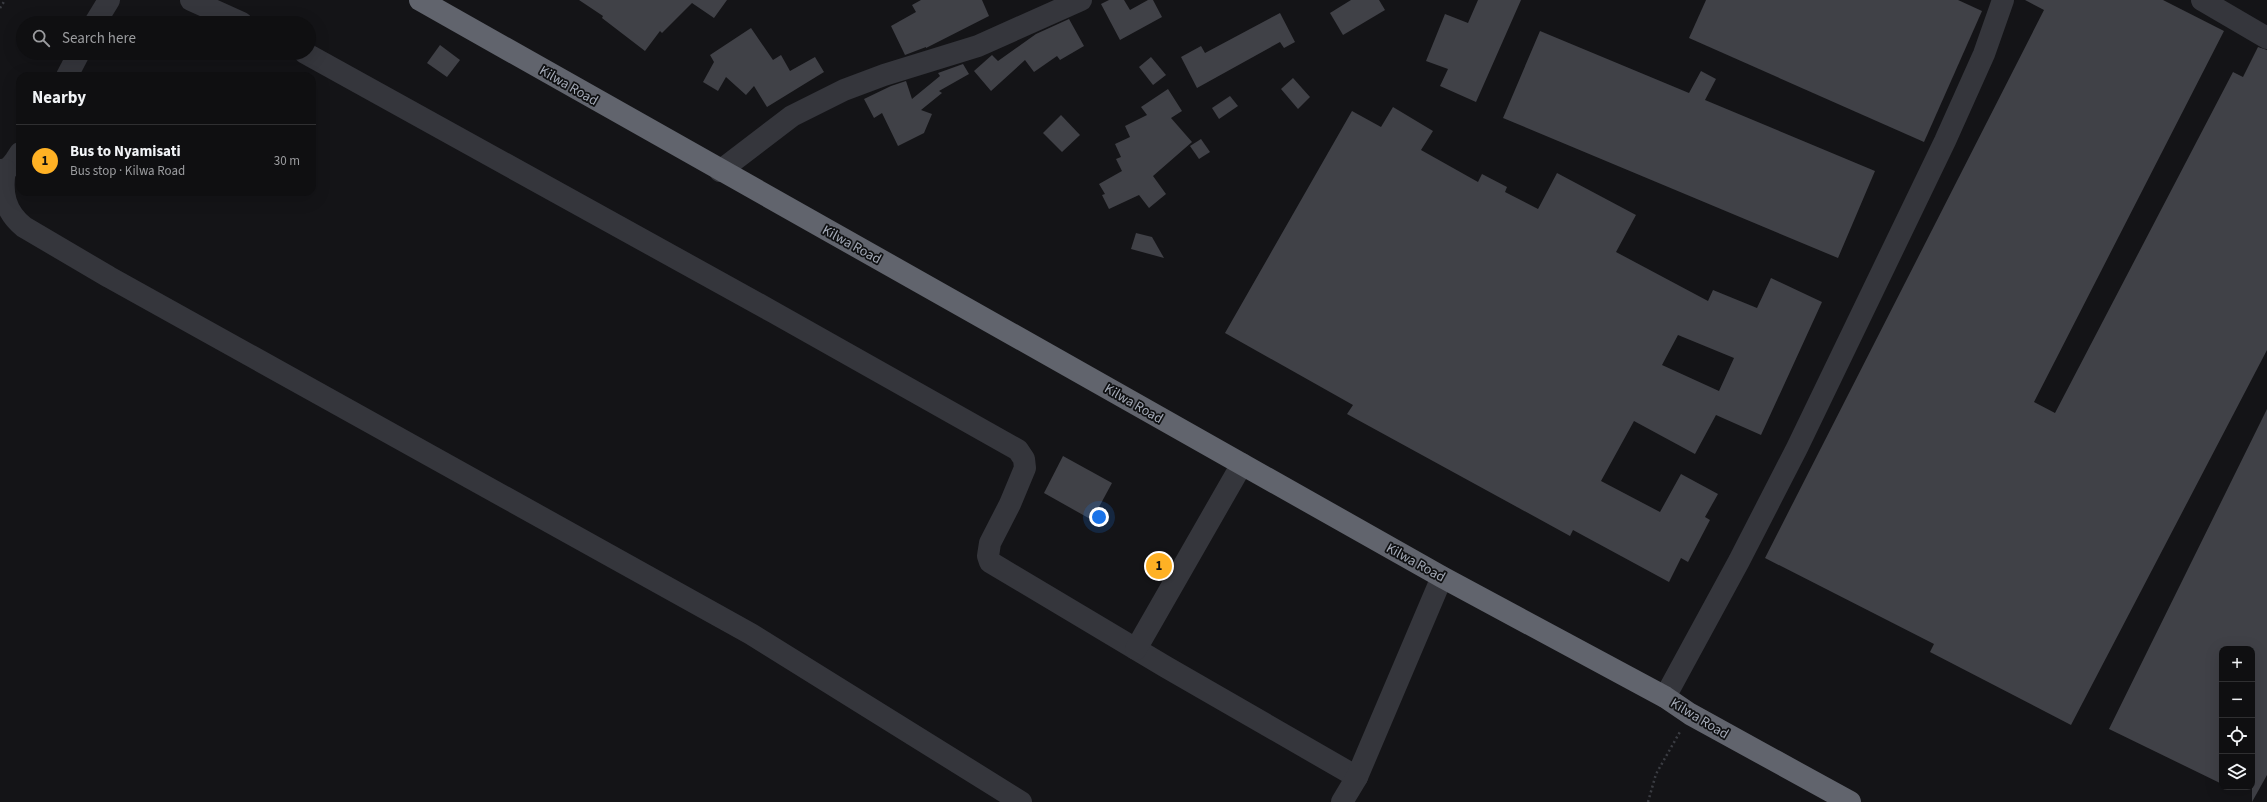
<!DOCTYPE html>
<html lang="en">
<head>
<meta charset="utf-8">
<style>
	:root { --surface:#0f0f11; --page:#18181a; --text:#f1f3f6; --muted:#9b9c9f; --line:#2f2f31; --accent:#ffb124 }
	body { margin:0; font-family:"Source Sans 3",sans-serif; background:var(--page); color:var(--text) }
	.controls { position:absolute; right:12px; bottom:12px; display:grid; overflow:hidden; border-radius:8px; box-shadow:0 4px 16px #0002 }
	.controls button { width:36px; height:36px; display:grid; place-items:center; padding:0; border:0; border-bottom:1px solid var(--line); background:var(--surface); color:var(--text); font:20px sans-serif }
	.you { position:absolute; left:1099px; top:517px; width:14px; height:14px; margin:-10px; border:3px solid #fff; border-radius:50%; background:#1a73e8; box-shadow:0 0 0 6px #1a73e833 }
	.badge { display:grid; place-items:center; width:26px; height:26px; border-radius:50%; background:var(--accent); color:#111; font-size:13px; font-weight:700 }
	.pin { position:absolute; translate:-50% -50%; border:2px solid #fff; box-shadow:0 1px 4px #0006 }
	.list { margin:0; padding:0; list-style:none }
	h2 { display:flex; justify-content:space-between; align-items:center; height:52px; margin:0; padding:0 16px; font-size:17px }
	h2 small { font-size:13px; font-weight:400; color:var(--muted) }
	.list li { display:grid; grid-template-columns:26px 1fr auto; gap:12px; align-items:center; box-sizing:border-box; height:72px; padding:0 16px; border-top:1px solid var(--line) }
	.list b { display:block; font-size:15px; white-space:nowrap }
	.list p { margin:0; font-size:13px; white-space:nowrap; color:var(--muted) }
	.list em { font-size:13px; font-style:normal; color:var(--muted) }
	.icon { flex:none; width:22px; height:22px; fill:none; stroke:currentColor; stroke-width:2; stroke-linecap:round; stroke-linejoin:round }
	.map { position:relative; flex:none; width:2267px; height:802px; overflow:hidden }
	.search { position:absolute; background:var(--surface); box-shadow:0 4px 16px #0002; left:16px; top:16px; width:300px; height:44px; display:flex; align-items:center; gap:10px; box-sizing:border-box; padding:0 14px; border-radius:22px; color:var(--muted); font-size:15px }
	.panel { position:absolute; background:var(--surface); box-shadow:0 4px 16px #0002; left:16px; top:72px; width:300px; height:124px; border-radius:12px }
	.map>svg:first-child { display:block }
	.building { fill:#404147; fill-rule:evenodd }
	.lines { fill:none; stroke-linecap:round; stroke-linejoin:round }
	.path { stroke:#3b3d43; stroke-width:2.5; stroke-dasharray:2 3; stroke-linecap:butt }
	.minor { stroke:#35363c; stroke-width:22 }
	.highway { stroke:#61646d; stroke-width:22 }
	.labels { text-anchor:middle; stroke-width:3.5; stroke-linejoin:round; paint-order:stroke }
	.street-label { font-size:14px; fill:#a5abb8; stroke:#0f1012 }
</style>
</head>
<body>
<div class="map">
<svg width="2267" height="802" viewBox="0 0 2267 802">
	<rect width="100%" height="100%" fill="#141417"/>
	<g class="building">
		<polygon points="579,0 727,0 714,18 692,3 662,33 660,31 645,51 602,18 603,16"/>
		<polygon points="921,0 982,0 989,16 926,48 926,47 905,55 891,26 916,12 912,5"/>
		<polygon points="1109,0 1124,0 1130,10 1148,0 1153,0 1162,17 1120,40 1101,4"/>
		<polygon points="1351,0 1379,0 1385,10 1343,35 1330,13"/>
		<polygon points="1478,0 1521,0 1476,102 1440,86 1448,69 1426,61 1445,14 1468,23"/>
		<polygon points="1706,0 1958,0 1982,11 1924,142 1689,38"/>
		<polygon points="2025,0 2163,0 2224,31 2034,402 2055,413 2233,72 2243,77 2258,47 2267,50 2267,350 2071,725 1930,652 1934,644 1765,558 2044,10"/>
		<polygon points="1280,13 1295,42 1284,48 1280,42 1197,88 1181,57 1201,46 1205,53"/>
		<polygon points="1069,19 1084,46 1060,60 1057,56 1034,72 1025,60 991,91 974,71 992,55 998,61 1036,34"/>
		<polygon points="751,28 773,60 781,55 790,71 815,57 824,72 767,107 754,86 746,95 726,77 718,91 703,82 714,62 710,55"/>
		<polygon points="1540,31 1689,93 1701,71 1716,79 1705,100 1875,171 1838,258 1503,118"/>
		<polygon points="440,45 460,60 447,77 427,63"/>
		<polygon points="1151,57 1166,75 1153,85 1139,67"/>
		<polygon points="963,64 969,74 939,91 942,93 921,110 932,114 924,133 898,146 882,113 874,118 864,99 891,86 906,81 912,99 940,76 938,73"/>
		<polygon points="1293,78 1310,97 1298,109 1281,89"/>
		<polygon points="1168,89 1182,111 1171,118 1192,142 1153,176 1166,194 1149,208 1139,195 1109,209 1102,195 1105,194 1099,184 1122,171 1116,159 1121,157 1115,144 1130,137 1125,126 1147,115 1141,107"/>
		<polygon points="1230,96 1238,106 1219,119 1212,108"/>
		<path d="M1393,107L1433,131L1421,150L1478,182L1482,174L1507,187L1505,192L1538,209L1557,173L1636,215L1616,252L1708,301L1713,290L1757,308L1771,278L1822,302L1761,435L1716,415L1695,454L1634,421L1601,481L1660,512L1681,474L1718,494L1705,517L1710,520L1688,562L1681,558L1669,582L1573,530L1570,536L1347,414L1353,405L1225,333L1352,111L1381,127ZM1678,335L1734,358L1719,391L1662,365Z"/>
		<polygon points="1061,115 1080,135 1062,152 1043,133"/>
		<polygon points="1201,139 1210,152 1199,159 1190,146"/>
		<polygon points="1136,233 1152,237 1164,258 1131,249"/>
		<polygon points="2267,409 2267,775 2252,802 2252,649 2222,649 2222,784 2109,729"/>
		<polygon points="1063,456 1112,483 1092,520 1044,493"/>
	</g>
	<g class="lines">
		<g class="path">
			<polyline points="0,8 5,0"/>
			<polyline points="1648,802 1656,774 1681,730"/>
		</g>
		<g class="minor">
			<polyline points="191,0 242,23"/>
			<polyline points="2202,0 2267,38"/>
			<polyline points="95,23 109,0"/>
			<polyline points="305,53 773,312 1018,450 1024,459 1025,468 1010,504 990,543 988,556 990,562 1166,667 1357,777"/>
			<polyline points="67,76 79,53"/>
			<path d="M0,170C10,171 15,161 20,153"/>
			<path d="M5,170C1,193 5,212 24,227L109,277L751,634L1021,802"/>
			<polyline points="720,171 792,116 844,90 884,75 978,46 1081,0"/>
			<polyline points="1136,649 1242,464"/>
			<polyline points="1665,697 1739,561 1797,448 1945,141 1984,54 2003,0"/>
			<polyline points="1342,802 1357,777 1442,577"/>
		</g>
		<polyline class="highway" points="420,0 1442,577 1665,697 1690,714 1850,802"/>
	</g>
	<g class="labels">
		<g class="street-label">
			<text transform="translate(569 85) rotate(30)" y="5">Kilwa Road</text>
			<text transform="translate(852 244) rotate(29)" y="5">Kilwa Road</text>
			<text transform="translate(1134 403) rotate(30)" y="5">Kilwa Road</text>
			<text transform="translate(1416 562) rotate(29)" y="5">Kilwa Road</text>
			<text transform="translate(1700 718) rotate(31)" y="5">Kilwa Road</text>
		</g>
	</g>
</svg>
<div class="controls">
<button>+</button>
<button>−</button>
<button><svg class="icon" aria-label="locate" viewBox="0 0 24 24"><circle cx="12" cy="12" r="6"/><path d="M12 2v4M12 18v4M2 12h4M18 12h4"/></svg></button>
<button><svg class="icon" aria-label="layers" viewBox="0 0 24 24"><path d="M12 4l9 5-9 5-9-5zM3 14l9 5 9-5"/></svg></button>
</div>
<div class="you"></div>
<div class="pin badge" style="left:1159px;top:566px">1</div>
<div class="search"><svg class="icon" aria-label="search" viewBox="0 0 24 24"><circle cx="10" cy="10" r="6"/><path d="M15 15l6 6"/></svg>Search here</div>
<section class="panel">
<h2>Nearby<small></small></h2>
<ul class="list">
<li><span class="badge">1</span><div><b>Bus to Nyamisati</b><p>Bus stop · Kilwa Road</p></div><em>30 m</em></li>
</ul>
</section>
</div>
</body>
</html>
